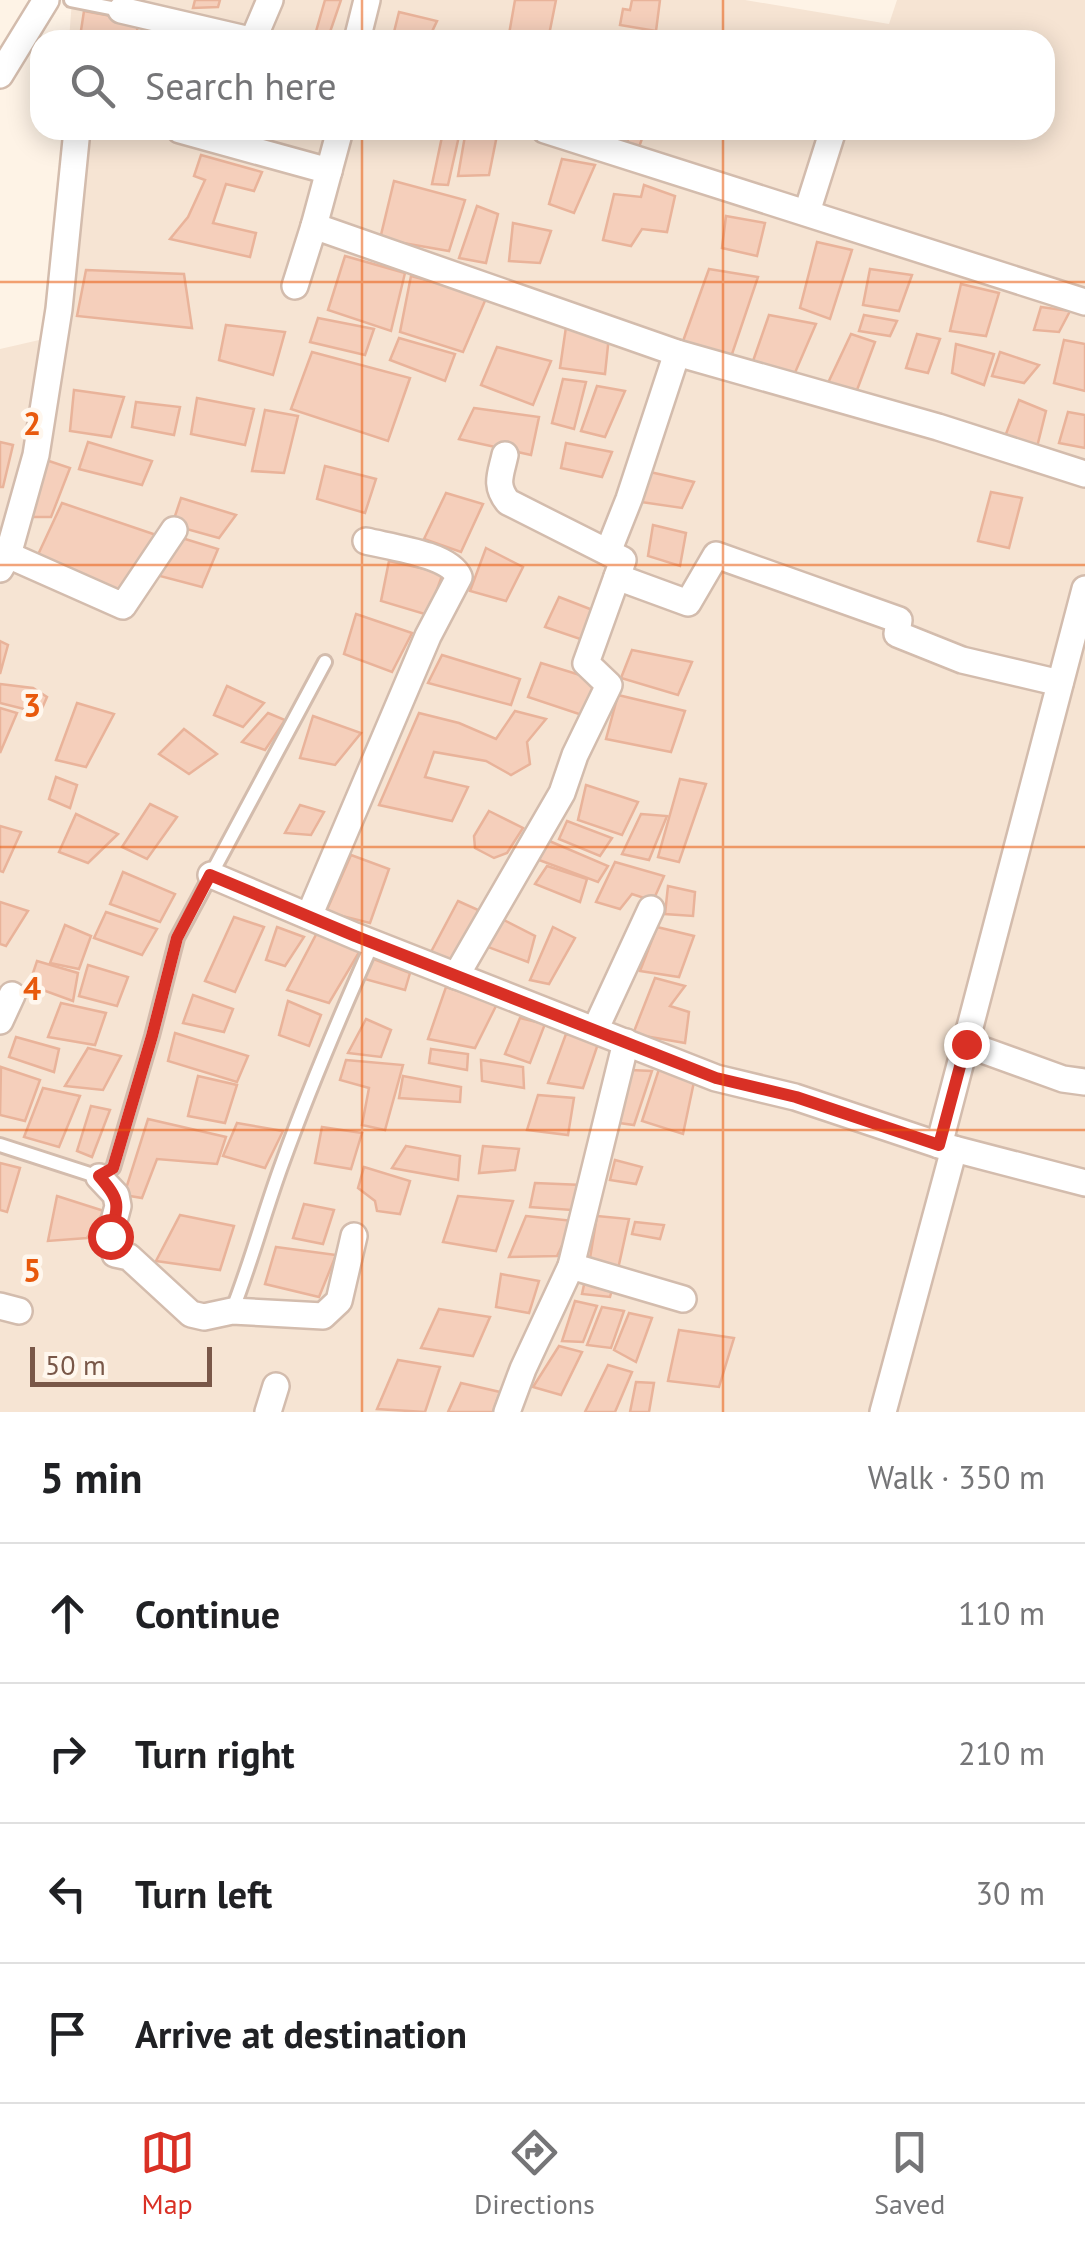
<!DOCTYPE html>
<html lang="en">
<head>
<meta charset="utf-8">
<style>
	:root { --surface:#fff; --page:#f2f2f2; --text:#202124; --muted:#757577; --line:#e0e0e0; --accent:#d93025 }
	body { margin:0; font-family:"PT Sans",sans-serif; background:var(--page); color:var(--text) }
	.scale { position:absolute; left:30px; bottom:25px; width:182px; box-sizing:border-box; padding-left:10px; border:5px solid #795748; border-top:0; font-size:28px; line-height:35px; white-space:nowrap; color:#795748; -webkit-text-stroke:8px #fff7ee; paint-order:stroke }
	.stop { position:absolute; width:30px; height:30px; margin:-22px; border:8px solid #d93025; border-radius:50%; background:#fff }
	.stop.end { background:#d93025; border-color:#fff; box-shadow:0 2px 10px #0008 }
	.list { margin:0; padding:0; list-style:none }
	h2 { display:flex; justify-content:space-between; align-items:center; height:130px; margin:0; padding:0 40px; font-size:42px }
	h2 small { font-size:32px; font-weight:400; color:var(--muted) }
	.list li { display:grid; grid-template-columns:65px 1fr auto; gap:30px; align-items:center; box-sizing:border-box; height:140px; padding:0 40px; border-top:2px solid var(--line) }
	.list b { display:block; font-size:38px; white-space:nowrap }
	.list em { font-size:32px; font-style:normal; color:var(--muted) }
	.icon { flex:none; width:55px; height:55px; fill:none; stroke:currentColor; stroke-width:2; stroke-linecap:round; stroke-linejoin:round }
	.map { position:relative; flex:none; width:1085px; height:1412px; overflow:hidden }
	.search { position:absolute; background:var(--surface); box-shadow:0 5px 25px #0003; left:30px; right:30px; top:30px; height:110px; display:flex; align-items:center; gap:25px; box-sizing:border-box; padding:0 35px; border-radius:30px; color:var(--muted); font-size:38px }
	.sheet { height:690px; background:var(--surface) }
	nav { display:flex; justify-content:space-around; align-items:center; box-sizing:border-box; height:140px; border-top:2px solid var(--line); background:var(--surface); font-size:28px; color:var(--muted) }
	nav a { display:grid; justify-items:center; gap:5px }
	nav .on { color:var(--accent) }
	.map>svg:first-child { display:block }
	.residential { fill:#f6e4d3 }
	.building { fill:#f5cfbb; stroke:#e9b39a; stroke-width:2.5 }
	.lines { fill:none; stroke-linecap:round; stroke-linejoin:round }
	.service-casing { stroke:#d3bcad; stroke-width:18 }
	.minor-casing { stroke:#d3bcad; stroke-width:30 }
	.service { stroke:#fff; stroke-width:12 }
	.minor { stroke:#fff; stroke-width:25 }
	.route { stroke:#d93025; stroke-width:12 }
	.grid { fill:none; stroke:#e8590c; stroke-width:2.5; stroke-opacity:0.55 }
	.grid-label { font-size:32px; text-anchor:middle; font-weight:bold; fill:#e8590c; stroke:#fff7ee; stroke-width:9; stroke-linejoin:round; paint-order:stroke }
</style>
</head>
<body>
<div class="map">
<svg width="1085" height="1412" viewBox="0 0 1085 1412">
	<rect width="100%" height="100%" fill="#fef3e6"/>
	<polygon class="residential" points="72,0 745,0 889,24 897,0 1085,0 1085,1412 0,1412 0,349 48,338 63,130 1045,130 1045,40 69,40"/>
	<g class="building">
		<polygon points="195,0 220,0 218,7 193,8"/>
		<polygon points="325,0 341,0 329,35 315,35"/>
		<polygon points="515,0 556,0 548,40 508,40"/>
		<polygon points="632,0 660,0 656,31 620,25 623,9 630,10"/>
		<polygon points="84,11 139,21 135,40 80,37"/>
		<polygon points="399,12 437,21 428,40 392,40"/>
		<polygon points="143,25 172,30 170,40 140,40"/>
		<polygon points="440,34 478,39 439,40"/>
		<polygon points="466,130 498,130 489,175 458,176"/>
		<polygon points="603,130 624,130 621,146 601,139"/>
		<polygon points="630,130 645,130 637,153 625,152"/>
		<polygon points="443,132 459,136 448,185 432,184"/>
		<polygon points="201,155 262,172 254,191 226,184 213,223 256,233 250,257 170,239 188,217 205,180 194,176"/>
		<polygon points="562,159 595,165 574,213 549,204"/>
		<polygon points="394,181 465,200 449,251 380,239"/>
		<polygon points="644,185 675,196 667,232 642,229 631,246 603,240 614,194 641,197"/>
		<polygon points="477,206 498,214 486,263 459,258"/>
		<polygon points="726,216 765,223 757,256 722,248"/>
		<polygon points="513,223 551,231 540,263 509,261"/>
		<polygon points="817,242 852,250 830,319 800,308"/>
		<polygon points="345,256 405,273 391,331 328,310"/>
		<polygon points="709,269 758,277 731,357 682,344"/>
		<polygon points="870,269 912,275 899,311 863,305"/>
		<polygon points="86,270 184,274 192,328 77,316"/>
		<polygon points="411,276 487,296 463,352 400,332"/>
		<polygon points="961,284 999,293 986,336 950,331"/>
		<polygon points="1041,307 1070,311 1059,332 1034,330"/>
		<polygon points="769,315 816,324 794,375 753,361"/>
		<polygon points="864,315 897,321 890,336 859,331"/>
		<polygon points="318,318 374,329 365,355 310,342"/>
		<polygon points="226,325 285,332 273,375 219,360"/>
		<polygon points="566,327 609,336 605,374 560,368"/>
		<polygon points="851,334 875,342 857,390 828,383"/>
		<polygon points="917,334 940,339 928,373 906,368"/>
		<polygon points="399,338 455,354 445,381 390,360"/>
		<polygon points="1064,340 1085,344 1085,391 1054,383"/>
		<polygon points="956,344 994,354 984,385 952,373"/>
		<polygon points="497,347 551,361 533,405 481,385"/>
		<polygon points="312,352 410,378 388,441 291,409"/>
		<polygon points="1000,352 1039,365 1024,383 992,376"/>
		<polygon points="563,379 586,382 574,429 552,423"/>
		<polygon points="597,386 625,391 605,437 581,431"/>
		<polygon points="74,390 124,397 111,437 70,431"/>
		<polygon points="197,398 254,409 245,445 191,434"/>
		<polygon points="1019,400 1046,411 1037,447 1004,439"/>
		<polygon points="136,402 180,407 174,435 132,427"/>
		<polygon points="474,408 539,417 531,455 459,439"/>
		<polygon points="265,410 298,416 284,473 252,471"/>
		<polygon points="1068,412 1085,415 1085,448 1059,443"/>
		<polygon points="0,442 13,445 3,487 0,487"/>
		<polygon points="88,442 152,461 142,485 79,469"/>
		<polygon points="566,443 612,452 602,477 561,468"/>
		<polygon points="43,459 70,468 51,517 31,517"/>
		<polygon points="325,466 376,479 365,513 317,499"/>
		<polygon points="650,472 694,482 682,508 641,502"/>
		<polygon points="991,492 1022,498 1009,548 978,541"/>
		<polygon points="446,493 483,504 461,552 424,539"/>
		<polygon points="181,498 236,515 219,538 172,525"/>
		<polygon points="62,503 165,538 124,597 36,559"/>
		<polygon points="653,525 686,533 680,566 648,556"/>
		<polygon points="172,535 218,549 202,587 156,575"/>
		<polygon points="486,548 523,567 506,601 470,591"/>
		<polygon points="389,561 443,573 428,615 381,601"/>
		<polygon points="559,597 603,614 589,642 545,627"/>
		<polygon points="356,614 412,633 392,672 344,654"/>
		<polygon points="0,641 8,645 0,674"/>
		<polygon points="632,650 692,662 678,695 621,678"/>
		<polygon points="442,655 520,679 511,705 428,683"/>
		<polygon points="541,663 606,683 585,716 528,697"/>
		<polygon points="0,684 33,688 47,697 40,713 0,703"/>
		<polygon points="227,686 264,703 243,727 214,715"/>
		<polygon points="618,695 685,711 671,752 606,739"/>
		<polygon points="77,703 114,714 86,767 56,760"/>
		<polygon points="0,708 17,713 0,753"/>
		<polygon points="515,711 546,719 527,742 530,764 511,775 486,761 434,752 425,777 468,787 452,821 379,805 419,713 459,723 496,739"/>
		<polygon points="268,713 285,720 265,750 242,742"/>
		<polygon points="313,716 361,733 335,765 300,758"/>
		<polygon points="184,729 217,754 189,774 159,754"/>
		<polygon points="56,777 77,785 70,808 49,799"/>
		<polygon points="680,779 706,784 679,862 658,857"/>
		<polygon points="586,785 638,802 622,835 578,820"/>
		<polygon points="150,804 177,817 147,859 122,847"/>
		<polygon points="300,805 324,812 311,835 285,833"/>
		<polygon points="489,811 523,828 507,853 494,858 475,848 474,836"/>
		<polygon points="76,814 118,834 88,863 59,852"/>
		<polygon points="641,814 667,816 649,860 622,854"/>
		<polygon points="567,821 612,838 600,856 559,839"/>
		<polygon points="0,826 21,832 3,872 0,871"/>
		<polygon points="547,840 608,866 598,882 539,860"/>
		<polygon points="351,855 389,869 370,923 326,912"/>
		<polygon points="615,862 664,876 653,901 632,894 620,909 596,902"/>
		<polygon points="547,866 587,879 580,902 535,884"/>
		<polygon points="123,872 175,894 160,922 110,904"/>
		<polygon points="668,886 695,892 693,916 665,914"/>
		<polygon points="458,901 485,913 455,964 431,952"/>
		<polygon points="0,902 28,911 6,946 0,944"/>
		<polygon points="106,912 157,929 142,955 94,938"/>
		<polygon points="234,917 264,927 235,992 205,981"/>
		<polygon points="500,918 535,936 528,962 480,944"/>
		<polygon points="65,925 91,936 79,969 50,963"/>
		<polygon points="277,927 304,937 285,966 266,960"/>
		<polygon points="553,927 575,938 549,984 530,980"/>
		<polygon points="657,927 694,936 679,977 640,971"/>
		<polygon points="319,929 361,949 329,1003 287,990"/>
		<polygon points="371,958 410,973 405,990 361,978"/>
		<polygon points="37,961 78,973 73,1001 29,985"/>
		<polygon points="88,965 128,977 117,1006 79,996"/>
		<polygon points="655,978 685,986 670,1006 689,1012 685,1043 633,1034"/>
		<polygon points="446,987 497,1004 475,1048 428,1039"/>
		<polygon points="193,995 233,1009 224,1032 183,1023"/>
		<polygon points="288,1001 321,1015 309,1046 279,1035"/>
		<polygon points="61,1003 106,1013 95,1045 48,1037"/>
		<polygon points="520,1018 545,1024 530,1063 505,1054"/>
		<polygon points="366,1019 391,1030 381,1057 348,1053"/>
		<polygon points="175,1033 248,1056 237,1082 168,1061"/>
		<polygon points="566,1034 599,1041 583,1088 548,1083"/>
		<polygon points="16,1037 59,1049 54,1072 9,1057"/>
		<polygon points="88,1048 121,1056 103,1090 65,1086"/>
		<polygon points="431,1049 468,1054 467,1070 429,1063"/>
		<polygon points="346,1060 403,1065 385,1130 362,1125 369,1088 340,1080"/>
		<polygon points="481,1060 523,1067 524,1088 482,1081"/>
		<polygon points="660,1066 695,1077 683,1134 642,1121"/>
		<polygon points="1,1067 40,1080 25,1121 0,1115"/>
		<polygon points="630,1070 652,1071 634,1125 612,1122"/>
		<polygon points="198,1076 237,1085 225,1123 188,1116"/>
		<polygon points="403,1076 461,1087 460,1102 399,1098"/>
		<polygon points="43,1088 80,1096 59,1147 24,1137"/>
		<polygon points="538,1095 574,1098 568,1135 527,1130"/>
		<polygon points="91,1106 110,1110 92,1157 77,1151"/>
		<polygon points="148,1119 226,1137 217,1164 157,1159 142,1198 124,1195"/>
		<polygon points="237,1123 283,1131 265,1168 223,1156"/>
		<polygon points="322,1127 362,1133 351,1169 315,1163"/>
		<polygon points="406,1146 460,1156 458,1180 392,1168"/>
		<polygon points="483,1146 519,1149 515,1170 479,1173"/>
		<polygon points="615,1160 642,1167 636,1184 610,1180"/>
		<polygon points="0,1163 20,1168 7,1212 0,1210"/>
		<polygon points="364,1167 410,1181 400,1214 377,1211 375,1201 358,1188"/>
		<polygon points="535,1183 582,1185 572,1210 530,1207"/>
		<polygon points="57,1196 104,1211 87,1238 48,1241"/>
		<polygon points="458,1196 513,1201 496,1251 443,1242"/>
		<polygon points="304,1204 334,1210 323,1244 293,1238"/>
		<polygon points="180,1215 234,1226 220,1270 156,1261"/>
		<polygon points="526,1216 574,1221 557,1256 509,1257"/>
		<polygon points="597,1216 629,1219 618,1269 589,1264"/>
		<polygon points="635,1222 664,1225 660,1239 632,1234"/>
		<polygon points="276,1247 336,1255 319,1297 265,1284"/>
		<polygon points="587,1271 615,1279 610,1297 582,1294"/>
		<polygon points="501,1274 539,1281 529,1313 496,1307"/>
		<polygon points="575,1301 597,1306 583,1342 562,1341"/>
		<polygon points="602,1307 624,1311 611,1348 587,1345"/>
		<polygon points="439,1309 490,1317 473,1356 421,1348"/>
		<polygon points="629,1313 652,1318 636,1362 614,1350"/>
		<polygon points="679,1330 734,1338 719,1387 668,1381"/>
		<polygon points="559,1346 582,1352 561,1395 533,1387"/>
		<polygon points="398,1360 440,1367 425,1412 377,1409"/>
		<polygon points="608,1365 632,1372 615,1412 585,1412"/>
		<polygon points="636,1382 654,1383 649,1412 630,1412"/>
		<polygon points="461,1383 500,1392 493,1412 448,1412"/>
	</g>
	<g class="lines">
		<defs>
			<g id="service">
				<polyline points="71,0 121,10"/>
				<polyline points="0,1145 99,1177 113,1168 152,1036 177,938 325,662"/>
				<path d="M232,1311C251,1263 264,1213 282,1164C309,1089 340,1016 373,942"/>
			</g>
			<g id="minor">
				<polyline points="121,10 250,40"/>
				<polyline points="253,40 270,0"/>
				<polyline points="357,40 367,0"/>
				<polyline points="0,75 46,0"/>
				<polyline points="180,130 329,171"/>
				<polyline points="545,130 1085,302"/>
				<polyline points="807,212 833,130"/>
				<polyline points="314,226 340,130"/>
				<polyline points="295,286 314,226 677,353 938,427 1085,474"/>
				<polyline points="608,552 629,499 677,353"/>
				<polyline points="8,555 123,606 174,530"/>
				<polyline points="0,569 8,555 36,455 59,309 77,130"/>
				<polyline points="617,577 688,603 716,555 899,620 897,634 962,660 1060,683"/>
				<polyline points="211,875 355,936 716,1078 795,1097 939,1145 1085,1183"/>
				<path d="M309,916L428,636L459,577C449,554 390,547 366,541"/>
				<path d="M456,976L562,793L575,755L609,685L586,663L623,560L508,502C494,485 501,474 505,455"/>
				<polyline points="0,1021 12,995"/>
				<polyline points="595,1030 651,909"/>
				<polyline points="966,1044 1063,1079 1085,1082"/>
				<polyline points="939,1145 1085,589"/>
				<polyline points="99,1177 116,1195 118,1206 110,1236 115,1254 129,1257 191,1314 204,1317 232,1311 323,1316 339,1301 354,1236"/>
				<polyline points="571,1266 683,1299"/>
				<polyline points="0,1306 19,1311"/>
				<polyline points="268,1412 276,1386"/>
				<polyline points="507,1412 523,1369 571,1266 626,1042"/>
				<polyline points="883,1412 954,1149"/>
			</g>
		</defs>
		<use href="#service" class="service-casing"/>
		<use href="#minor" class="minor-casing"/>
		<use href="#service" class="service"/>
		<use href="#minor" class="minor"/>
	</g>
	<g class="lines">
		<path class="route" d="M110,1236C119,1204 121,1201 99,1176L113,1168L152,1036L177,938L210,875L355,936L716,1078L796,1097L939,1145L966,1044"/>
	</g>
	<path class="grid" d="M362,0V40M723,0V40M362,130V1412M723,130V1412M0,282H1085M0,565H1085M0,847H1085M0,1130H1085"/>
	<g class="grid-label">
		<text x="32" y="435">2</text>
		<text x="32" y="717">3</text>
		<text x="32" y="1000">4</text>
		<text x="32" y="1282">5</text>
	</g>
</svg>
<div class="scale">50 m</div>
<div class="stop" style="left:110px;top:1236px"></div>
<div class="stop end" style="left:966px;top:1044px"></div>
<div class="search"><svg class="icon" aria-label="search" viewBox="0 0 24 24"><circle cx="10" cy="10" r="6"/><path d="M15 15l6 6"/></svg>Search here</div>
</div>
<section class="sheet">
<h2>5 min<small>Walk · 350 m</small></h2>
<ul class="list">
<li><svg class="icon" aria-label="ahead" viewBox="0 0 24 24"><path d="M12 20V5M6 11l6-6 6 6"/></svg><div><b>Continue</b></div><em>110 m</em></li>
<li><svg class="icon" aria-label="right" viewBox="0 0 24 24"><path d="M7 20v-9h11M14 6l5 5-5 5"/></svg><div><b>Turn right</b></div><em>210 m</em></li>
<li><svg class="icon" aria-label="left" viewBox="0 0 24 24"><path d="M17 20v-9H6M10 6l-5 5 5 5"/></svg><div><b>Turn left</b></div><em>30 m</em></li>
<li><svg class="icon" aria-label="arrive" viewBox="0 0 24 24"><path d="M6 21V4h12l-3 4 3 4H6"/></svg><div><b>Arrive at destination</b></div></li>
</ul>
</section>
<nav>
<a class="on"><svg class="icon" aria-label="map" viewBox="0 0 24 24"><path d="M3 6l6-2 6 2 6-2v14l-6 2-6-2-6 2zM9 4v14M15 6v14"/></svg>Map</a>
<a><svg class="icon" aria-label="directions" viewBox="0 0 24 24"><path d="M12 3l9 9-9 9-9-9zM9 14v-3h6M13 9l2 2-2 2"/></svg>Directions</a>
<a><svg class="icon" aria-label="saved" viewBox="0 0 24 24"><path d="M7 4h10v16l-5-4-5 4z"/></svg>Saved</a>
</nav>
</body>
</html>
